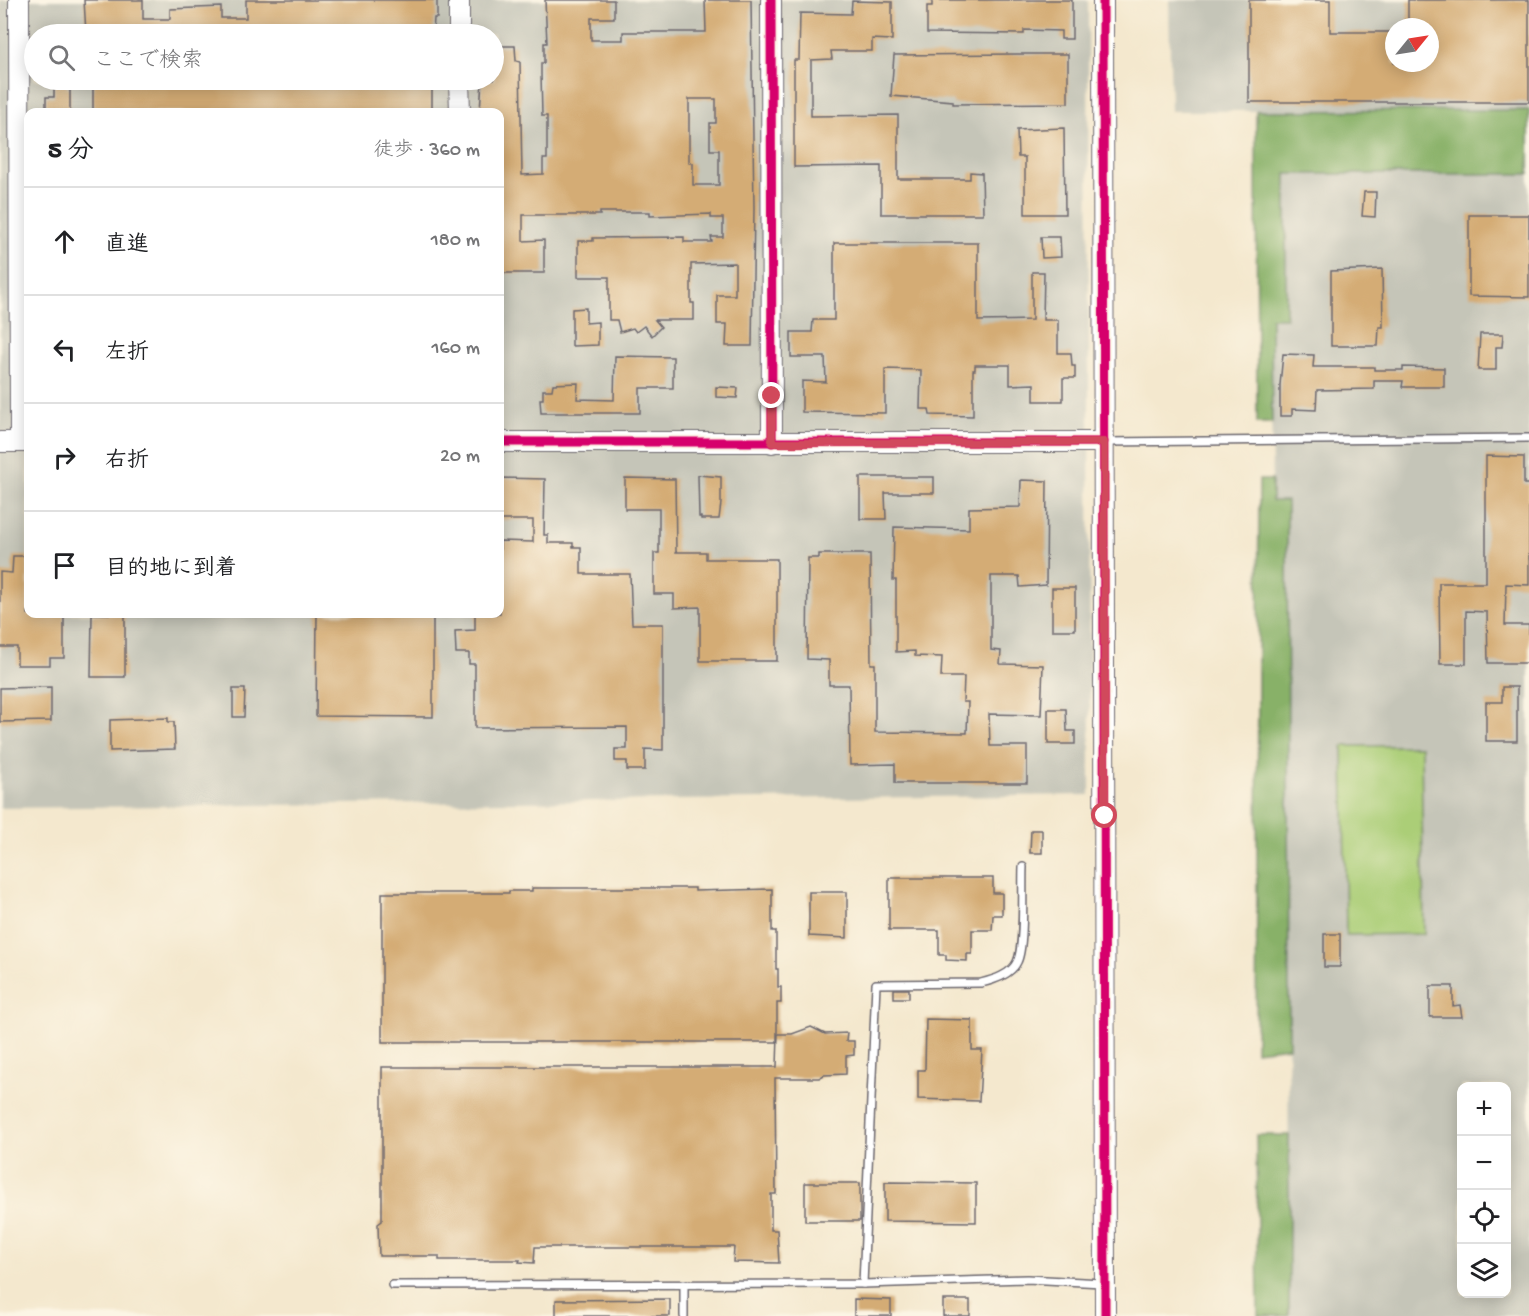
<!DOCTYPE html>
<html lang="ja">
<head>
<meta charset="utf-8">
<style>
	:root { --surface:#fff; --page:#f6f6f6; --text:#202124; --muted:#757577; --line:#e0e0e0 }
	body { margin:0; font-family:"Gochi Hand","Klee One",sans-serif; background:var(--page); color:var(--text) }
	.controls { position:absolute; right:18px; bottom:18px; display:grid; overflow:hidden; border-radius:12px; box-shadow:0 3px 15px #0003 }
	.controls button { width:54px; height:54px; display:grid; place-items:center; padding:0; border:0; border-bottom:2px solid var(--line); background:var(--surface); color:var(--text); font:30px sans-serif }
	.compass { position:absolute; left:1385px; top:18px; width:54px; height:54px; border-radius:50%; background:var(--surface); box-shadow:0 3px 15px #0003; rotate:60deg }
	.stop { position:absolute; width:18px; height:18px; margin:-14px; border:4px solid #d1495b; border-radius:50%; background:#fff }
	.stop.end { background:#d1495b; border-color:#fff; box-shadow:0 2px 6px #0008 }
	.list { margin:0; padding:0; list-style:none }
	h2 { display:flex; justify-content:space-between; align-items:center; height:78px; margin:0; padding:0 24px; font-size:26px }
	h2 small { font-size:20px; font-weight:400; color:var(--muted) }
	.list li { display:grid; grid-template-columns:39px 1fr auto; gap:18px; align-items:center; box-sizing:border-box; height:108px; padding:0 24px; border-top:2px solid var(--line) }
	.list b { display:block; font-size:22px; white-space:nowrap }
	.list em { font-size:20px; font-style:normal; color:var(--muted) }
	.icon { flex:none; width:33px; height:33px; fill:none; stroke:currentColor; stroke-width:2; stroke-linecap:round; stroke-linejoin:round }
	.map { position:relative; flex:none; width:1529px; height:1316px; overflow:hidden }
	.search { position:absolute; background:var(--surface); box-shadow:0 3px 15px #0003; left:24px; top:24px; width:480px; height:66px; display:flex; align-items:center; gap:15px; box-sizing:border-box; padding:0 21px; border-radius:33px; color:var(--muted); font-size:22px }
	.panel { position:absolute; background:var(--surface); box-shadow:0 3px 15px #0003; left:24px; top:108px; width:480px; height:510px; border-radius:12px }
	.map>svg:first-child { display:block }
	.industrial { fill:#c5c5b8; fill-rule:evenodd }
	.green { fill:#abce77; stroke:#667859; stroke-width:1.5 }
	.forest { fill:#88b168; stroke:#556a52; stroke-width:1.5 }
	.building { fill:#d4ac75; fill-rule:evenodd }
	.lines { fill:none; stroke-linecap:round; stroke-linejoin:round }
	.lane-casing { stroke:#6c676e; stroke-width:10 }
	.secondary-casing { stroke:#6c676e; stroke-width:22 }
	.lane { stroke:#fff; stroke-width:7 }
	.secondary { stroke:#fff; stroke-width:20 }
	.cycleway-casing { stroke:#fcf5e5; stroke-width:13 }
	.cycleway { stroke:#d6006c; stroke-width:9 }
	.route { stroke:#d1495b; stroke-width:8 }
</style>
</head>
<body>
<div class="map">
<svg width="1529" height="1316" viewBox="0 0 1529 1316">
	<rect width="100%" height="100%" fill="#fcf5e5"/>
	<filter id="ink" filterUnits="userSpaceOnUse"><feTurbulence type="fractalNoise" baseFrequency=".0167" numOctaves="2"/><feDisplacementMap in="SourceGraphic" scale="12" xChannelSelector="R" yChannelSelector="G"/><feConvolveMatrix kernelMatrix="1 2 1 2 8 2 1 2 1" color-interpolation-filters="sRGB"/></filter>
	<filter id="wash" filterUnits="userSpaceOnUse"><feTurbulence type="fractalNoise" baseFrequency=".008" numOctaves="4" result="noise"/><feDisplacementMap in="SourceGraphic" scale="24" xChannelSelector="R" yChannelSelector="G"/><feGaussianBlur stdDeviation="1.35" result="paint"/><feColorMatrix in="noise" values="0 0 0 0 0 0 0 0 0 0 0 0 0 0 0 0 0 1.4 0 .05"/><feComposite in="paint" operator="in"/></filter>
	<g filter="url(#wash)">
		<rect width="100%" height="100%" fill="#f4e8ce"/>
		<g class="industrial">
			<path d="M0,0H1088L1090,795L0,808ZM34,34H494V80H34ZM28,112H500V614H28Z"/>
			<path d="M1169,0H1529V110L1171,111ZM1394,27H1430V63H1394Z"/>
			<path d="M1286,174H1529V1316H1289L1287,501H1272L1271,317H1286ZM1462,1086H1506V1294H1462Z"/>
		</g>
		<polygon class="green" points="1343,746 1421,746 1424,934 1346,935"/>
		<g class="forest">
			<polygon points="1529,110 1529,174 1286,174 1286,318 1271,318 1272,423 1257,423 1256,111"/>
			<polygon points="1259,480 1272,480 1272,501 1287,501 1289,1047 1256,1051"/>
			<polygon points="1256,1135 1289,1135 1289,1316 1258,1316"/>
		</g>
		<g id="blocks">
			<g class="building">
				<polygon points="84,0 143,0 143,19 170,19 170,9 221,7 221,18 246,18 246,0 437,0 437,18 434,18 433,34 93,34 86,33"/>
				<path d="M545,0H614V18H591V40H623V32H706L705,0H751L754,208L752,346H726L727,324H717V295H735V263L691,264V303H694V320H655L661,327L652,336L644,326L636,332L633,328L620,332L617,320H609V277H578V241H593V238L684,237V242H712L711,237H723V218H711V214L650,216V212H600V215H523V241L544,240V273H500V112H480L482,80H494V46H515L516,61L520,62L522,175L543,174V159H547V116H542L541,74V63H544V43H547ZM689,99H716V123H710V150H719V185H693V163H689Z"/>
				<polygon points="932,0 1072,0 1072,39 1061,39 1061,31 1024,30 1024,34 927,33 927,6 932,6"/>
				<polygon points="1249,0 1330,0 1330,32 1394,32 1394,63 1430,63 1430,27 1408,27 1408,0 1529,0 1529,102 1249,102"/>
				<polygon points="852,1 892,2 892,40 872,39 872,51 831,51 832,59 811,60 811,116 898,115 898,179 970,179 970,172 982,173 983,214 881,214 881,166 794,167 794,60 799,60 800,13 851,14"/>
				<polygon points="1018,54 1068,54 1068,103 953,104 953,101 891,96 894,55"/>
				<polygon points="54,80 67,80 67,88 70,88 70,112 46,112 46,97 54,97"/>
				<rect x="93" y="80" width="339" height="32"/>
				<polygon points="1064,128 1065,214 1025,214 1025,157 1018,157 1017,130"/>
				<polygon points="1364,192 1376,192 1375,217 1362,216"/>
				<polygon points="1469,215 1529,215 1529,297 1469,296"/>
				<polygon points="1041,237 1060,237 1061,257 1042,258"/>
				<polygon points="834,243 978,243 978,321 1032,320 1032,272 1044,272 1043,320 1058,320 1058,353 1071,353 1072,366 1075,366 1075,378 1063,378 1063,401 1034,401 1034,384 1010,385 1010,365 975,365 975,370 973,370 973,416 930,415 929,409 920,409 921,370 885,369 885,413 802,412 802,381 826,382 825,357 791,357 791,332 812,332 813,320 834,320"/>
				<polygon points="1382,269 1383,327 1379,327 1378,346 1331,346 1331,271"/>
				<polygon points="586,308 586,323 598,322 598,345 572,346 572,309"/>
				<polygon points="1480,334 1503,334 1502,347 1496,347 1496,370 1478,370"/>
				<polygon points="1283,354 1314,355 1313,367 1374,367 1374,370 1403,370 1403,367 1444,368 1444,387 1402,387 1403,381 1374,381 1374,389 1317,390 1316,410 1292,409 1292,416 1280,416 1280,385"/>
				<polygon points="615,356 673,357 673,388 640,388 640,413 541,413 540,399 543,399 543,390 552,390 553,384 578,383 577,399 614,400"/>
				<polygon points="716,387 738,388 737,398 716,397"/>
				<polygon points="1486,456 1524,457 1524,484 1529,484 1529,585 1506,584 1505,625 1529,625 1529,663 1488,663 1487,612 1466,611 1466,664 1440,664 1439,583 1486,583"/>
				<polygon points="698,475 721,477 721,503 719,519 701,519 701,517 699,517"/>
				<polygon points="860,477 934,477 934,493 885,493 886,519 860,519"/>
				<polygon points="500,478 545,479 544,535 548,535 548,543 573,543 573,547 581,547 581,574 630,574 632,624 663,624 663,750 645,749 645,770 627,770 627,761 615,761 615,749 627,749 627,727 475,728 475,664 469,664 469,653 456,653 455,631 475,630 475,614 500,614 500,541 533,542 533,520 500,520"/>
				<polygon points="625,478 675,479 676,552 706,552 706,559 777,559 777,661 700,661 700,607 674,608 674,594 654,594 654,553 659,553 659,509 625,509"/>
				<polygon points="1021,480 1047,481 1046,585 1020,587 1019,576 991,576 991,650 1001,651 1000,664 1043,665 1041,715 989,714 990,746 1027,746 1027,783 895,783 895,764 850,765 849,685 829,685 829,660 807,659 808,558 819,558 819,554 870,554 871,664 875,664 875,732 967,733 968,702 963,702 964,677 941,677 942,657 915,656 915,651 896,652 896,580 893,580 894,527 969,529 969,508 1020,507"/>
				<polygon points="13,556 28,556 28,614 64,614 64,658 50,658 50,665 17,665 17,647 0,647 0,572 12,573"/>
				<rect x="1052" y="588" width="23" height="42"/>
				<polygon points="92,614 125,614 125,677 91,677"/>
				<polygon points="317,614 433,614 433,717 316,716"/>
				<polygon points="51,687 51,721 0,722 0,688"/>
				<polygon points="1502,687 1517,687 1517,741 1486,741 1486,702 1502,702"/>
				<polygon points="233,689 245,689 244,717 233,717"/>
				<polygon points="1048,709 1066,709 1067,731 1075,731 1075,744 1048,744"/>
				<polygon points="168,718 168,722 174,722 175,749 110,751 110,720"/>
				<polygon points="1031,830 1042,830 1042,853 1030,853"/>
				<polygon points="889,878 993,878 993,893 1002,893 1002,915 993,915 992,930 972,930 972,954 967,954 967,961 946,960 946,955 939,955 939,930 889,930"/>
				<polygon points="532,888 695,888 695,891 772,889 772,931 776,931 776,969 778,969 778,987 781,987 781,1003 777,1003 777,1042 382,1042 382,893 509,893 509,891 532,891"/>
				<polygon points="809,892 847,892 847,938 809,936"/>
				<rect x="1324" y="934" width="16" height="33"/>
				<polygon points="1430,986 1453,986 1453,1006 1460,1005 1462,1017 1430,1017"/>
				<rect x="894" y="989" width="15" height="9"/>
				<polygon points="926,1019 972,1020 972,1050 982,1050 979,1101 918,1099 918,1070 925,1070"/>
				<polygon points="811,1027 825,1034 847,1033 846,1041 854,1041 854,1055 846,1056 846,1074 824,1075 819,1078 775,1078 776,1194 771,1194 771,1230 777,1230 779,1263 733,1262 734,1247 535,1247 534,1263 519,1262 520,1260 439,1260 439,1256 379,1256 378,1224 382,1221 382,1067 777,1067 778,1034 792,1034"/>
				<polygon points="885,1182 976,1183 976,1222 885,1221"/>
				<rect x="805" y="1183" width="55" height="38"/>
				<polygon points="670,1299 670,1316 556,1316 556,1300"/>
				<polygon points="854,1299 891,1300 891,1316 854,1316"/>
				<rect x="943" y="1300" width="27" height="16"/>
			</g>
		</g>
	</g>
	<g filter="url(#ink)">
		<use href="#blocks" fill-opacity="0" stroke="#6c676e" stroke-width="1.5"/>
		<g class="lines">
			<defs>
				<g id="lane">
					<polyline points="1106,442 1529,438"/>
					<path d="M863,1284L876,984L981,983C993,980 1011,975 1017,962C1025,947 1022,886 1023,867"/>
					<polyline points="392,1285 863,1284 1027,1279 1102,1283"/>
					<polyline points="684,1316 684,1284"/>
				</g>
				<g id="secondary">
					<polyline points="19,0 20,442"/>
					<polyline points="459,0 459,34"/>
					<polyline points="771,0 772,443"/>
					<polyline points="1103,0 1105,1316"/>
					<polyline points="459,80 460,112"/>
					<polyline points="0,442 28,442"/>
					<polyline points="500,442 1104,442"/>
				</g>
			</defs>
			<use href="#lane" class="lane-casing"/>
			<use href="#secondary" class="secondary-casing"/>
			<use href="#lane" class="lane"/>
			<use href="#secondary" class="secondary"/>
			<defs>
				<g id="cycleway">
					<polyline points="771,0 772,443"/>
					<polyline points="1103,0 1105,1316"/>
					<polyline points="500,442 1104,442"/>
				</g>
			</defs>
			<use href="#cycleway" class="cycleway-casing"/>
			<use href="#cycleway" class="cycleway"/>
		</g>
	</g>
	<g class="lines" filter="url(#ink)">
		<polyline class="route" points="772,396 772,443 1104,442 1105,816"/>
	</g>
</svg>
<div class="controls">
<button>+</button>
<button>−</button>
<button><svg class="icon" aria-label="locate" viewBox="0 0 24 24"><circle cx="12" cy="12" r="6"/><path d="M12 2v4M12 18v4M2 12h4M18 12h4"/></svg></button>
<button><svg class="icon" aria-label="layers" viewBox="0 0 24 24"><path d="M12 4l9 5-9 5-9-5zM3 14l9 5 9-5"/></svg></button>
</div>
<svg class="compass" viewBox="-18 -18 36 36"><path d="M0-13l5 13h-10z" fill="#e53935"/><path d="M0 13l5-13h-10z" fill="#757577"/></svg>
<div class="stop" style="left:1105px;top:816px"></div>
<div class="stop end" style="left:772px;top:396px"></div>
<div class="search"><svg class="icon" aria-label="search" viewBox="0 0 24 24"><circle cx="10" cy="10" r="6"/><path d="M15 15l6 6"/></svg>ここで検索</div>
<section class="panel">
<h2>5 分<small>徒歩 · 360 m</small></h2>
<ul class="list">
<li><svg class="icon" aria-label="ahead" viewBox="0 0 24 24"><path d="M12 20V5M6 11l6-6 6 6"/></svg><div><b>直進</b></div><em>180 m</em></li>
<li><svg class="icon" aria-label="left" viewBox="0 0 24 24"><path d="M17 20v-9H6M10 6l-5 5 5 5"/></svg><div><b>左折</b></div><em>160 m</em></li>
<li><svg class="icon" aria-label="right" viewBox="0 0 24 24"><path d="M7 20v-9h11M14 6l5 5-5 5"/></svg><div><b>右折</b></div><em>20 m</em></li>
<li><svg class="icon" aria-label="arrive" viewBox="0 0 24 24"><path d="M6 21V4h12l-3 4 3 4H6"/></svg><div><b>目的地に到着</b></div></li>
</ul>
</section>
</div>
</body>
</html>
